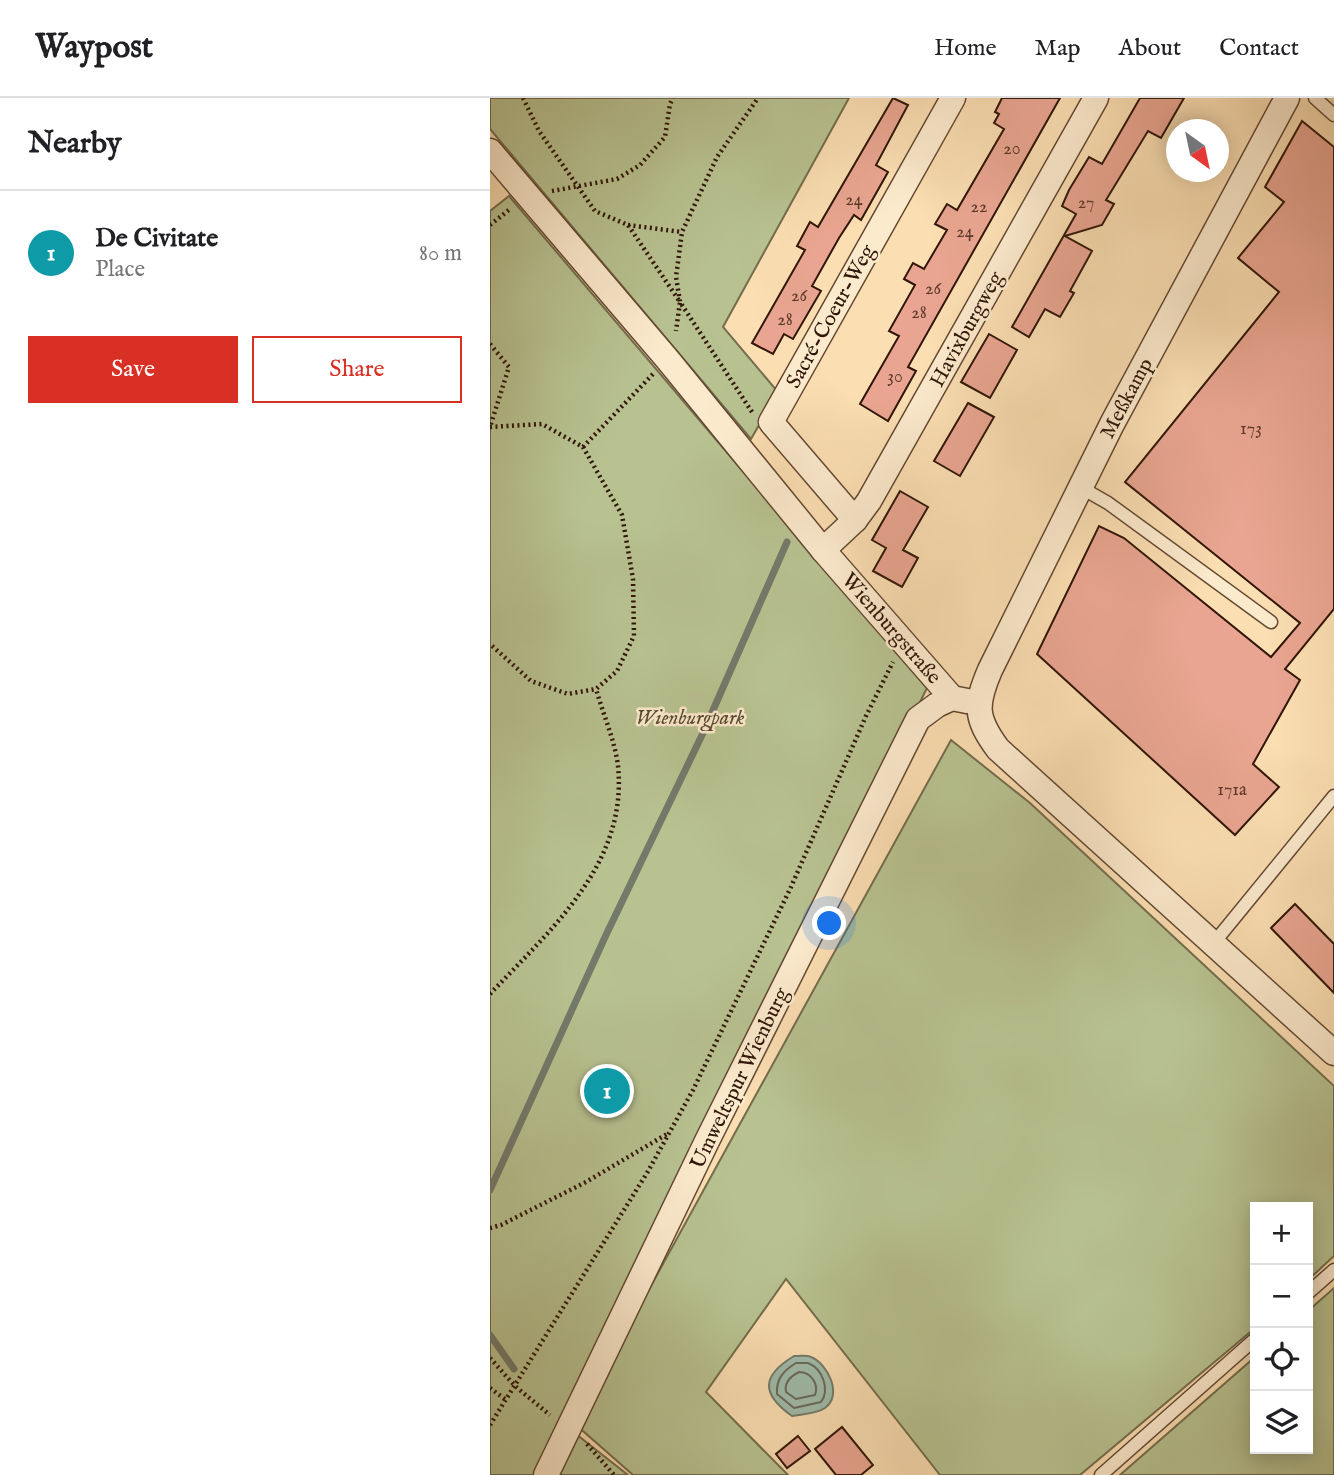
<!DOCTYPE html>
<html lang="en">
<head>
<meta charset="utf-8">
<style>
	:root { --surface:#fff; --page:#f6f6f6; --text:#202124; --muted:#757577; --line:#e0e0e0; --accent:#d93025 }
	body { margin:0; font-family:"IM FELL English",serif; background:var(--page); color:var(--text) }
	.controls { position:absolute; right:21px; bottom:21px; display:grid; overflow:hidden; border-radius:0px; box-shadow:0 4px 18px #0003 }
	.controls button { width:63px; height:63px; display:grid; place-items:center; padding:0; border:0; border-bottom:2px solid var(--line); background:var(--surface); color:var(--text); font:35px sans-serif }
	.compass { position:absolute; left:676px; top:21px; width:63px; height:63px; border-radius:50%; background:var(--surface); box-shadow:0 4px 18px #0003; rotate:147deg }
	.you { position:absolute; left:340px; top:826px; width:24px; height:24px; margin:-18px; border:5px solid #fff; border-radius:50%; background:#1a73e8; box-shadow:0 0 0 10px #1a73e833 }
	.badge { display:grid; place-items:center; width:46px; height:46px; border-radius:50%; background:var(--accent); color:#fff; font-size:23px; font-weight:700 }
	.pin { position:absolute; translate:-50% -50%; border:4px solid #fff; box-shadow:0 2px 7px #0006 }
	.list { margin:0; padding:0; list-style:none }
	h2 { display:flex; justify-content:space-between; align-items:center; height:91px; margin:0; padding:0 28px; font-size:30px }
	h2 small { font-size:23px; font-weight:400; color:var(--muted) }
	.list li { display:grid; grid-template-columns:46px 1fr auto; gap:21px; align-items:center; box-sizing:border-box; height:126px; padding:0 28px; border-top:2px solid var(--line) }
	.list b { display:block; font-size:26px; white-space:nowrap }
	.list p { margin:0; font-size:23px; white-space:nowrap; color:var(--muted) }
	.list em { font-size:23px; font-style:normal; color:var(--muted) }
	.actions { display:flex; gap:14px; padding:21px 28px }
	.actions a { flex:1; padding:16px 0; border:2px solid var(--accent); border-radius:0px; text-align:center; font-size:24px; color:var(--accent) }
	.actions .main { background:var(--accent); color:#fff }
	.icon { flex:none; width:38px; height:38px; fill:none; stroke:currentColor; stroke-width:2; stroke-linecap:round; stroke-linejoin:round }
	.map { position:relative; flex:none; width:844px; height:1377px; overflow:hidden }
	header { display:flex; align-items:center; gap:42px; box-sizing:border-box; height:98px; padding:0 35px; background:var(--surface); border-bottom:2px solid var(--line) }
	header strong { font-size:33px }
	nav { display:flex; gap:38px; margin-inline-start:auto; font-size:24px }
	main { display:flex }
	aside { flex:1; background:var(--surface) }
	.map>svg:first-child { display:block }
	.green { fill:#b8c291; stroke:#746c4c; stroke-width:2 }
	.water { fill:#9fbcac; stroke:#737a6a; stroke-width:2 }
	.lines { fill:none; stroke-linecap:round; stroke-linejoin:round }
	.shore { stroke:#68695a; stroke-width:2 }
	.stream { stroke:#737a6a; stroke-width:7 }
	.building { fill:#e9a591; stroke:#301608; stroke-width:2 }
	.lane-casing { stroke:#634832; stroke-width:15 }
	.street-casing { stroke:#634832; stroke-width:27 }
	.path { stroke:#301608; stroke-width:4.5; stroke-dasharray:2 3.5; stroke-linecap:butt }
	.lane { stroke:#fceacd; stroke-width:12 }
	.street { stroke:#fceacd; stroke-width:24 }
	.labels { text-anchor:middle; stroke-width:5; stroke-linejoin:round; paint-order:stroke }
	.number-label { font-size:18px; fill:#5e3a2a }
	.street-label { font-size:21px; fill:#301608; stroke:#fceacd }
	.park-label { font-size:21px; font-style:italic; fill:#594a31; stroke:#fceacd }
</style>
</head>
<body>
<header>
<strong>Waypost</strong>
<nav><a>Home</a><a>Map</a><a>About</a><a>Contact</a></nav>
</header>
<main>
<aside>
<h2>Nearby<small></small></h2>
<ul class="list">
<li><span class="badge" style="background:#0f9aa8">1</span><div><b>De Civitate</b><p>Place</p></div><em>80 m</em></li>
</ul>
<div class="actions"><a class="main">Save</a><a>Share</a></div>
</aside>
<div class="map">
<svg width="844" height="1377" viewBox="0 0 844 1377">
	<rect width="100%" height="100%" fill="#fbdeb2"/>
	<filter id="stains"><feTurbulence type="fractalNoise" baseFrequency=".00286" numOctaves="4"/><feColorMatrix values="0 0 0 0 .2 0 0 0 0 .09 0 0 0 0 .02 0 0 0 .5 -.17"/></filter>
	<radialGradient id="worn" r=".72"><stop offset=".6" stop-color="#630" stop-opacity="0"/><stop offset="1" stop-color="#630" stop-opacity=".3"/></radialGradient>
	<g class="green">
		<polygon points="0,0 359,0 233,229 288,294 261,341 0,31"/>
		<polygon points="19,98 437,590 72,1325 138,1377 0,1377 0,113"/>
		<polygon points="461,642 540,705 844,988 844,1158 818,1182 818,1109 765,1109 765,1230 590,1377 450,1377 296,1181 216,1294 298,1377 143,1377 85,1326"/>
		<polygon points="844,1190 844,1377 630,1377 765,1259 765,1351 818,1351 818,1213"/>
	</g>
	<path class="water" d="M304,1258C309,1258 317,1257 321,1259C338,1266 353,1297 335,1310C326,1316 312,1316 302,1318C271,1296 271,1278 304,1258Z"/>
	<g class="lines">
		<g class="shore">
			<path d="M306,1265C307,1265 317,1265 318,1265C333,1271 340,1292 331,1304L304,1310L287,1296C286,1281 293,1273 306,1265Z"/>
			<path d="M309,1274C321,1274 329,1286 325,1297L306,1301L296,1294C294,1284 301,1278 309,1274Z"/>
		</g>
		<g class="stream">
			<polyline points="0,1092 116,837 213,635 297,444"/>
			<polyline points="0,1237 24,1271"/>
		</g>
	</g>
	<g class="building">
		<polygon points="403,0 418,7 386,67 398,74 371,122 364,117 349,140 322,188 331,193 303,241 294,236 283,256 262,245 315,152 307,148 320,124 328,129"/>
		<polygon points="512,0 570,0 418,269 426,273 398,323 370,306 409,238 399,233 425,187 414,181 423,165 434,171 457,132 445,126 457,106 467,112 514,31 504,25 509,16 505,14"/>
		<polygon points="650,0 694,0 671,40 658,33 616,102 624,106 612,127 575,138 602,153 580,193 584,195 570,219 555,211 539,239 522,229 586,116 572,108 579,92 599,59 612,66"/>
		<polygon points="812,23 844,49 844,511 795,571 810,582 763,666 789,689 745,737 547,556 609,428 634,440 781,559 810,525 635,384 789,194 748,160 794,104 775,89"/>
		<polygon points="499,236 527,252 500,300 471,284"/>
		<polygon points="478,305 504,319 470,378 444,363"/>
		<polygon points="410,393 438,409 413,452 428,460 412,489 383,473 396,450 382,442"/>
		<polygon points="805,806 844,846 844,895 781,830"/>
		<polygon points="352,1329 383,1367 371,1377 346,1377 325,1351"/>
		<polygon points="308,1338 320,1353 297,1370 286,1356"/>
	</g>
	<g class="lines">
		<defs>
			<g id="lane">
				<polyline points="825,0 844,17"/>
				<polyline points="590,389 618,405 781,524"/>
				<polyline points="723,846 844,698"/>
				<polyline points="818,1195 844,1172"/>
				<polyline points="611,1377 765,1241"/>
			</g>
			<g id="street">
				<path d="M797,0L622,326L500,572C485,607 485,620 508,651L844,955"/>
				<polyline points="0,53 178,262 333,452 462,600 477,603"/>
				<polyline points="365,422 281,324 463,0"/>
				<polyline points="333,452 365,422 379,403 606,0"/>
				<polyline points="56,1377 217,1043 428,621 447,607 462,600"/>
			</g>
		</defs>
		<use href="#lane" class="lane-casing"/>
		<use href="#street" class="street-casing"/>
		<g class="path">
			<polyline points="33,0 49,33 105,113 138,127 190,204 186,233"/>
			<polyline points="62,93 127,81 150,67 175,39 180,6 183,0"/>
			<polyline points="0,127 20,111"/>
			<polyline points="138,127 192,134"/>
			<polyline points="0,246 19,269 0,329"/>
			<polyline points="262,314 190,204 186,179 192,134 227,59 268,0"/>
			<polyline points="0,329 52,326 93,349 132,417 143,481 144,538 127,573 106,591 78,596 41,583 0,546"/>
			<polyline points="93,349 163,276"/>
			<path d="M0,896C60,832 138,766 128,668C125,643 113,616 106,591"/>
			<polyline points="0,1130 11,1127 96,1084 177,1036"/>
			<polyline points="0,1260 25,1288 60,1317"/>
			<polyline points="0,1290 16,1302"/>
			<polyline points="0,1327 157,1075 203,992 301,789 376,618 403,564"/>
			<polyline points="97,1346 124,1377"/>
		</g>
		<use href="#lane" class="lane"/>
		<use href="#street" class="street"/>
	</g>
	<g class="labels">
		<g class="number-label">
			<text x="522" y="56">20</text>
			<text x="364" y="107">24</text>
			<text x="596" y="110">27</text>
			<text x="489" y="114">22</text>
			<text x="475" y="139">24</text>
			<text x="443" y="196">26</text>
			<text x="309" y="203">26</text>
			<text x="429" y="220">28</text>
			<text x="295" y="227">28</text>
			<text x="405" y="284">30</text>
			<text x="761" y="336">173</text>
			<text x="742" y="697">171a</text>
		</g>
		<g class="street-label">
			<text transform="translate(340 218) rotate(-61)" y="7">Sacré-Coeur-Weg</text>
			<text transform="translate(476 231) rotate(-61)" y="7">Havixburgweg</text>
			<text transform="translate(636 300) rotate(-62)" y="7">Meßkamp</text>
			<text transform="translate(402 530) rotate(49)" y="7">Wienburgstraße</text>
			<text transform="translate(249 980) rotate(-64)" y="7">Umweltspur Wienburg</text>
		</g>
		<g class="park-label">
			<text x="200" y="626">Wienburgpark</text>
		</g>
	</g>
	<rect width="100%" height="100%" filter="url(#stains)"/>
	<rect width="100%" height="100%" fill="url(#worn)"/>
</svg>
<div class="controls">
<button>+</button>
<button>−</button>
<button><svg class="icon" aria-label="locate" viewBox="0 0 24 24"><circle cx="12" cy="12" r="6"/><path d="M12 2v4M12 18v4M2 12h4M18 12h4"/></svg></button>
<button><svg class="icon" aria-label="layers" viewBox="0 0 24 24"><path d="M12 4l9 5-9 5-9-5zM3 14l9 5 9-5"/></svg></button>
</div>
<svg class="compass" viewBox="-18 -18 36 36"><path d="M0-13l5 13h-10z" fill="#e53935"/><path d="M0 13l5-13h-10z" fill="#757577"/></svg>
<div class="you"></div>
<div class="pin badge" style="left:117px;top:993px;background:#0f9aa8">1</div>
</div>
</main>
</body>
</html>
